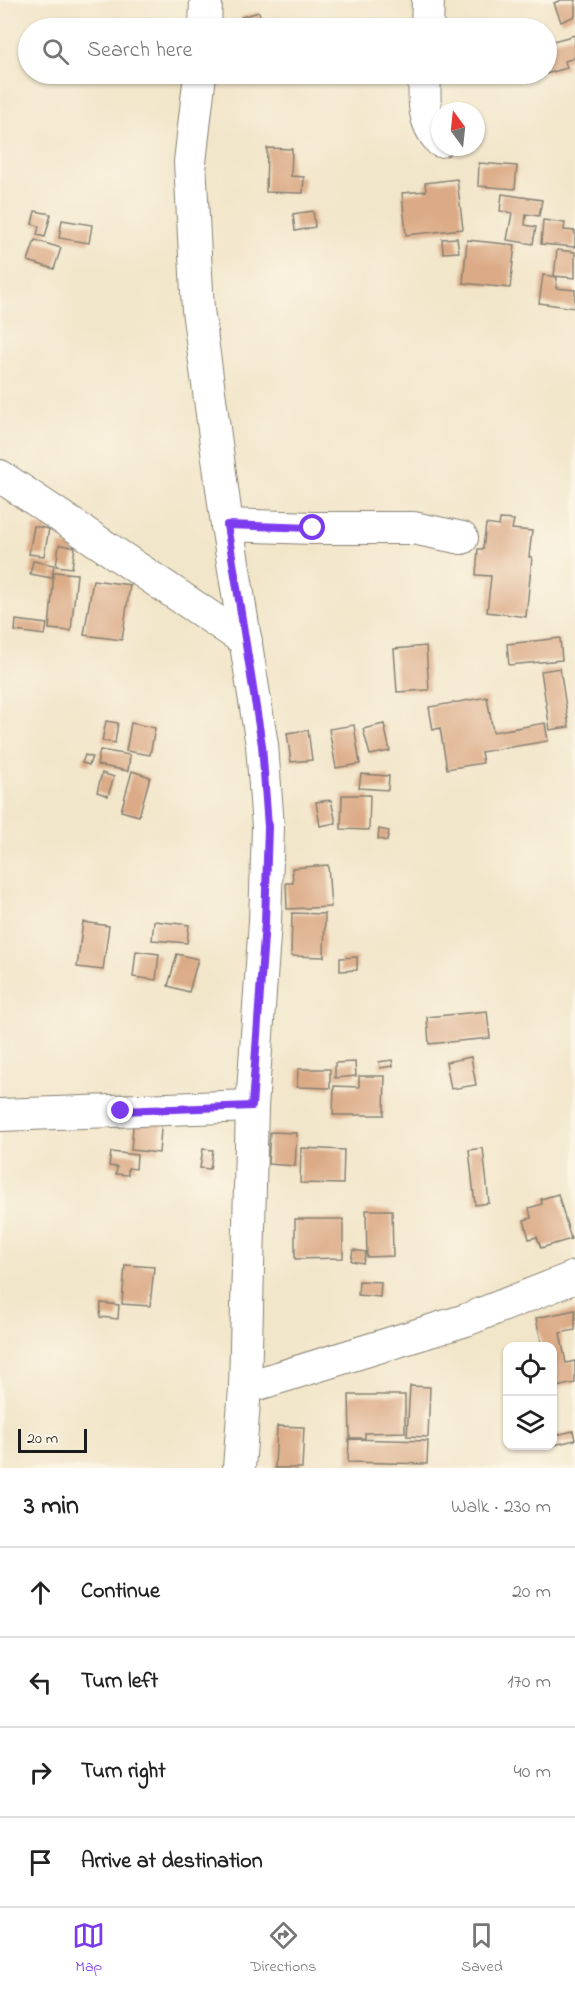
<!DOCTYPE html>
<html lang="en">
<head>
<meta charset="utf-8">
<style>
	:root { --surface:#fff; --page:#f2f2f2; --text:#222; --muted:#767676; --line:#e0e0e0; --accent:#7c3aed }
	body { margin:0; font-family:"Indie Flower",sans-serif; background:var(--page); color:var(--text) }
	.controls { position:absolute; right:18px; bottom:18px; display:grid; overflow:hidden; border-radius:12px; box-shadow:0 2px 4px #0004 }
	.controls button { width:54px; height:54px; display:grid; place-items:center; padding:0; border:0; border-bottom:2px solid var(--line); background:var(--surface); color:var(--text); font:30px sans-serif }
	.compass { position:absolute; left:431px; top:102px; width:54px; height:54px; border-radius:50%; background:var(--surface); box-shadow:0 2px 4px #0004; rotate:345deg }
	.scale { position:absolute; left:18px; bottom:15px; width:69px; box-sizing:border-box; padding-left:6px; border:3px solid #1c1c1c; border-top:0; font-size:16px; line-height:21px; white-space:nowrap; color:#1c1c1c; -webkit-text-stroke:4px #fcf5e5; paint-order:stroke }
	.stop { position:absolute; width:18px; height:18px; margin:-14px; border:4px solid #7c3aed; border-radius:50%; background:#fff }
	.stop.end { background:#7c3aed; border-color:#fff; box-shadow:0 2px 6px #0008 }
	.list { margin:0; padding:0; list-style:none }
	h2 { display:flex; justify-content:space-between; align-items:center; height:78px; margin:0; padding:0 24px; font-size:26px }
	h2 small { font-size:20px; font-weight:400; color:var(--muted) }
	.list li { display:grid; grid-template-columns:39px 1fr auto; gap:18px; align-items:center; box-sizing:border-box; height:90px; padding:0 24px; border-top:2px solid var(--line) }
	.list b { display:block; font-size:22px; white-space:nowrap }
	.list em { font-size:20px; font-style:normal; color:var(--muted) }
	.icon { flex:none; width:33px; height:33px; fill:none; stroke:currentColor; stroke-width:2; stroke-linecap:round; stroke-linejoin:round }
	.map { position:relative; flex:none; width:575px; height:1468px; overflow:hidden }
	.search { position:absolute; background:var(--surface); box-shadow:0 2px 4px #0004; left:18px; right:18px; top:18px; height:66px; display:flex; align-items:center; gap:15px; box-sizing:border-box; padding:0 21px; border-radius:33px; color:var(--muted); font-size:22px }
	.sheet { height:438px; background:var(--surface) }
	nav { display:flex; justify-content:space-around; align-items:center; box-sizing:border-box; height:84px; border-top:2px solid var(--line); background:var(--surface); font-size:16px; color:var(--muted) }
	nav a { display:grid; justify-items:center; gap:3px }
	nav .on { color:var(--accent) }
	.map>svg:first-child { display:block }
	.building { fill:#dbaa86 }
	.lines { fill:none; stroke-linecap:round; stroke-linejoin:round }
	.minor-casing { stroke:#878173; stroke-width:34 }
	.minor { stroke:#fff; stroke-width:32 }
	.route { stroke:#7c3aed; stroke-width:8 }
</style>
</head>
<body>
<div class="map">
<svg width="575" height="1468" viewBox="0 0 575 1468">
	<rect width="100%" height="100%" fill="#fcf5e5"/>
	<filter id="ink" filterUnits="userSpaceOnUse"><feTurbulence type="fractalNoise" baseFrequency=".0167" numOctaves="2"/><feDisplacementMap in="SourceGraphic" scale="12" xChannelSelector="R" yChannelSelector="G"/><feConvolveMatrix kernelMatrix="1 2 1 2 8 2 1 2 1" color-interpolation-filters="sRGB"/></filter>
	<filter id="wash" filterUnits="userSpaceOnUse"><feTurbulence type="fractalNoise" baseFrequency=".008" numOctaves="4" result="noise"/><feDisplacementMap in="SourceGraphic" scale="24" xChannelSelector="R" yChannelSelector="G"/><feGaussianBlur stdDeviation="1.35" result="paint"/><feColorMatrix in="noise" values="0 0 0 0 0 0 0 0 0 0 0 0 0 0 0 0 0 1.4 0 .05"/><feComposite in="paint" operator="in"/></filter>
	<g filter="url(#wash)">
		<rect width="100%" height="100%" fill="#f2e6ca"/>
		<g id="blocks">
			<g class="building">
				<polygon points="561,0 575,0 575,16 561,22 554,3"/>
				<polygon points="259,12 264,28 244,28 241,17"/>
				<polygon points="575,35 575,58 565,61 567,68 546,74 546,43"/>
				<rect x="292" y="74" width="19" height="6"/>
				<polygon points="267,148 292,149 291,176 304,177 303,193 266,192"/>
				<polygon points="479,163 517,166 515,189 478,186"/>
				<polygon points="457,179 463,229 406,235 402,193 426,191 425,183"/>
				<polygon points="502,194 542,200 539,216 526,214 525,225 536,227 533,244 507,240 512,213 500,211"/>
				<polygon points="35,211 51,214 45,237 37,235 39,226 32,224"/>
				<polygon points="313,211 315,227 295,231 293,214"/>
				<polygon points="62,220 92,225 89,243 59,238"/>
				<polygon points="543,220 565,223 564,230 575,231 575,247 541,244"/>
				<polygon points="457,238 459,252 443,253 442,239"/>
				<polygon points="35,240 61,248 54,269 28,261"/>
				<polygon points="467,240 515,245 510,288 463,283"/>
				<polygon points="557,250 575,252 575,278 554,276"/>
				<polygon points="543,275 557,277 556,288 575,290 575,308 539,303"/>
				<polygon points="500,519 514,520 512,529 532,531 529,557 532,557 526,617 487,612 491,576 476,575 478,549 483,549 486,524 499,526"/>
				<polygon points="34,526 49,529 44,556 29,554"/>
				<polygon points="59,545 75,547 72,568 56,566"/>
				<polygon points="33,561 54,565 52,578 30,574"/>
				<polygon points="54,572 77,574 71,631 49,629"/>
				<polygon points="93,580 130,585 122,640 84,635"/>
				<polygon points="16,620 47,624 45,635 15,631"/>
				<polygon points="560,638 562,660 509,665 507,644"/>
				<polygon points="426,646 429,690 397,692 394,649"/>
				<polygon points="560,668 569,727 550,730 541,671"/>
				<polygon points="487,697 493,732 545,723 548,741 481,752 483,763 447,769 440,728 433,730 429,707"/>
				<polygon points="106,721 118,723 115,743 102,741"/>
				<polygon points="131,723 155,728 150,755 126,751"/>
				<polygon points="384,724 390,751 370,755 363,729"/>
				<polygon points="354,725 360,764 336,768 329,729"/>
				<polygon points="308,730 312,760 291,762 287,733"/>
				<polygon points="100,750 130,755 128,771 97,765"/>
				<polygon points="85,755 92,757 89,765 82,763"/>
				<polygon points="132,771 150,777 139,816 121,811"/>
				<polygon points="102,773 114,777 108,796 97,792"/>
				<polygon points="361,774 389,776 388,790 359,788"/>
				<polygon points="342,795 370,795 369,830 341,829"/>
				<polygon points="331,800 336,823 320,826 316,802"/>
				<polygon points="379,829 389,831 387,841 378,839"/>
				<polygon points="328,865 331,907 287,909 286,883 293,883 292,868"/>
				<polygon points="292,913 325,914 324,957 291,956"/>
				<polygon points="154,921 189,925 187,943 152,940"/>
				<polygon points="83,922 109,926 103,970 77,967"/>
				<polygon points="136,951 159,954 156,980 133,977"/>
				<polygon points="177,954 198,959 189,992 168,986"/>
				<polygon points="357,957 357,970 340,971 340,958"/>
				<polygon points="487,1011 490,1038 429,1044 427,1017"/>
				<polygon points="471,1057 476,1085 451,1089 446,1062"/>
				<polygon points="392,1060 393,1066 380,1068 379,1062"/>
				<polygon points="355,1062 356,1076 335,1078 335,1063"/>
				<polygon points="298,1069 330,1069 330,1088 297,1087"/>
				<polygon points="359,1076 385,1076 384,1115 333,1115 334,1086 359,1087"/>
				<polygon points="134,1116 162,1118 159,1153 131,1150"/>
				<polygon points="270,1132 297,1133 295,1166 268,1164"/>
				<polygon points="301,1148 344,1150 343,1184 300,1183"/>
				<polygon points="483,1148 489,1203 475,1205 469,1150"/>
				<polygon points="203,1149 213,1150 210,1169 200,1168"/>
				<polygon points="111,1152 137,1155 136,1169 128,1168 128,1175 116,1174 117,1167 109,1166"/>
				<polygon points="558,1194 571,1239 541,1248 537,1237 529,1239 524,1220 531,1218 529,1208 542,1204 541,1199"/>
				<polygon points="366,1210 392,1210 393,1256 367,1257"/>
				<polygon points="295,1219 343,1219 343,1258 295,1259"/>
				<polygon points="353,1250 366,1252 363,1263 351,1261"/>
				<polygon points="125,1265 154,1267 150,1306 122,1304"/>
				<polygon points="359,1281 381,1282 380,1297 358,1295"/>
				<polygon points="101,1303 119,1305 118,1319 100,1317"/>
				<polygon points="575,1310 575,1330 560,1333 566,1363 575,1361 575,1383 552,1388 552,1346 542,1346 536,1318"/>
				<polygon points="410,1386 430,1387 428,1437 407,1436"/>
				<polygon points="349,1395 405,1395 405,1432 365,1433 365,1438 350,1438"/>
				<polygon points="277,1426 304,1427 302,1468 275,1468"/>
				<polygon points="573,1431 575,1440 554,1445 552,1436"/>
				<polygon points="349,1439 428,1441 427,1464 348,1462"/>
			</g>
		</g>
	</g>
	<g filter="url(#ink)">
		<use href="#blocks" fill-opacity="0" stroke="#878173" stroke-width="1.5"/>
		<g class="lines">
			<defs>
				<g id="minor">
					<polyline points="205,28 206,0"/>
					<polyline points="427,28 428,0"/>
					<polyline points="200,74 190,162 198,310 227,525 262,745 268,827 265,922 252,1106 245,1388 239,1468"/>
					<path d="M425,74C424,99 422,121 440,141"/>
					<polyline points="0,476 246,641"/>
					<polyline points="227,525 313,528 413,528 462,538"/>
					<polyline points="0,1115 252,1106"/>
					<polyline points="245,1388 466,1320 575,1277"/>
				</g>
			</defs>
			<use href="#minor" class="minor-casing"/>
			<use href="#minor" class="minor"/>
		</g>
	</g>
	<g class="lines" filter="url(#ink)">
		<polyline class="route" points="121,1111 252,1106 265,922 268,827 262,745 227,525 313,528"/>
	</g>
</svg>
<div class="controls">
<button><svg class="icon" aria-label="locate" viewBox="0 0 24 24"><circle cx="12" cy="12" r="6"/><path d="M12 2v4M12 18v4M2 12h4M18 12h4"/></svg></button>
<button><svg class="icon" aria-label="layers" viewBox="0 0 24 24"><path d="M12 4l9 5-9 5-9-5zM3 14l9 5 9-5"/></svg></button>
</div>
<svg class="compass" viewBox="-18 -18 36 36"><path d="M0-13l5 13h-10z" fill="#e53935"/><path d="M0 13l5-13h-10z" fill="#767676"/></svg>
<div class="scale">20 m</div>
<div class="stop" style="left:313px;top:528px"></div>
<div class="stop end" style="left:121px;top:1111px"></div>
<div class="search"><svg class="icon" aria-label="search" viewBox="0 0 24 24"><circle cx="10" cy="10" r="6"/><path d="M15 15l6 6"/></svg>Search here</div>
</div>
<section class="sheet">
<h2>3 min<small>Walk · 230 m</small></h2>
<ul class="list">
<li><svg class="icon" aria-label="ahead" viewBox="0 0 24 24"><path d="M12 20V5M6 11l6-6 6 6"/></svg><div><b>Continue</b></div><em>20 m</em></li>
<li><svg class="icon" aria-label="left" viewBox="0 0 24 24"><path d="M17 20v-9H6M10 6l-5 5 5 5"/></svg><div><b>Turn left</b></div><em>170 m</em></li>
<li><svg class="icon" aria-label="right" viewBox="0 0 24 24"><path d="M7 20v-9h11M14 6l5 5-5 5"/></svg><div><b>Turn right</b></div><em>40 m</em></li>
<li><svg class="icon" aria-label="arrive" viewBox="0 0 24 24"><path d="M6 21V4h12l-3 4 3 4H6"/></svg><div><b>Arrive at destination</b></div></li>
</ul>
</section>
<nav>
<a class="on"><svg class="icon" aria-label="map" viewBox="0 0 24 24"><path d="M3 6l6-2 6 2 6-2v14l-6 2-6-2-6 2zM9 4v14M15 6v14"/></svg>Map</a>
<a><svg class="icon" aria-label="directions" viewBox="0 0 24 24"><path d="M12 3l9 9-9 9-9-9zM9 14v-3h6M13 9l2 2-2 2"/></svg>Directions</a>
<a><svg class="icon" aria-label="saved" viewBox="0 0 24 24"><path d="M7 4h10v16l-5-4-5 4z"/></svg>Saved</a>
</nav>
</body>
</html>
